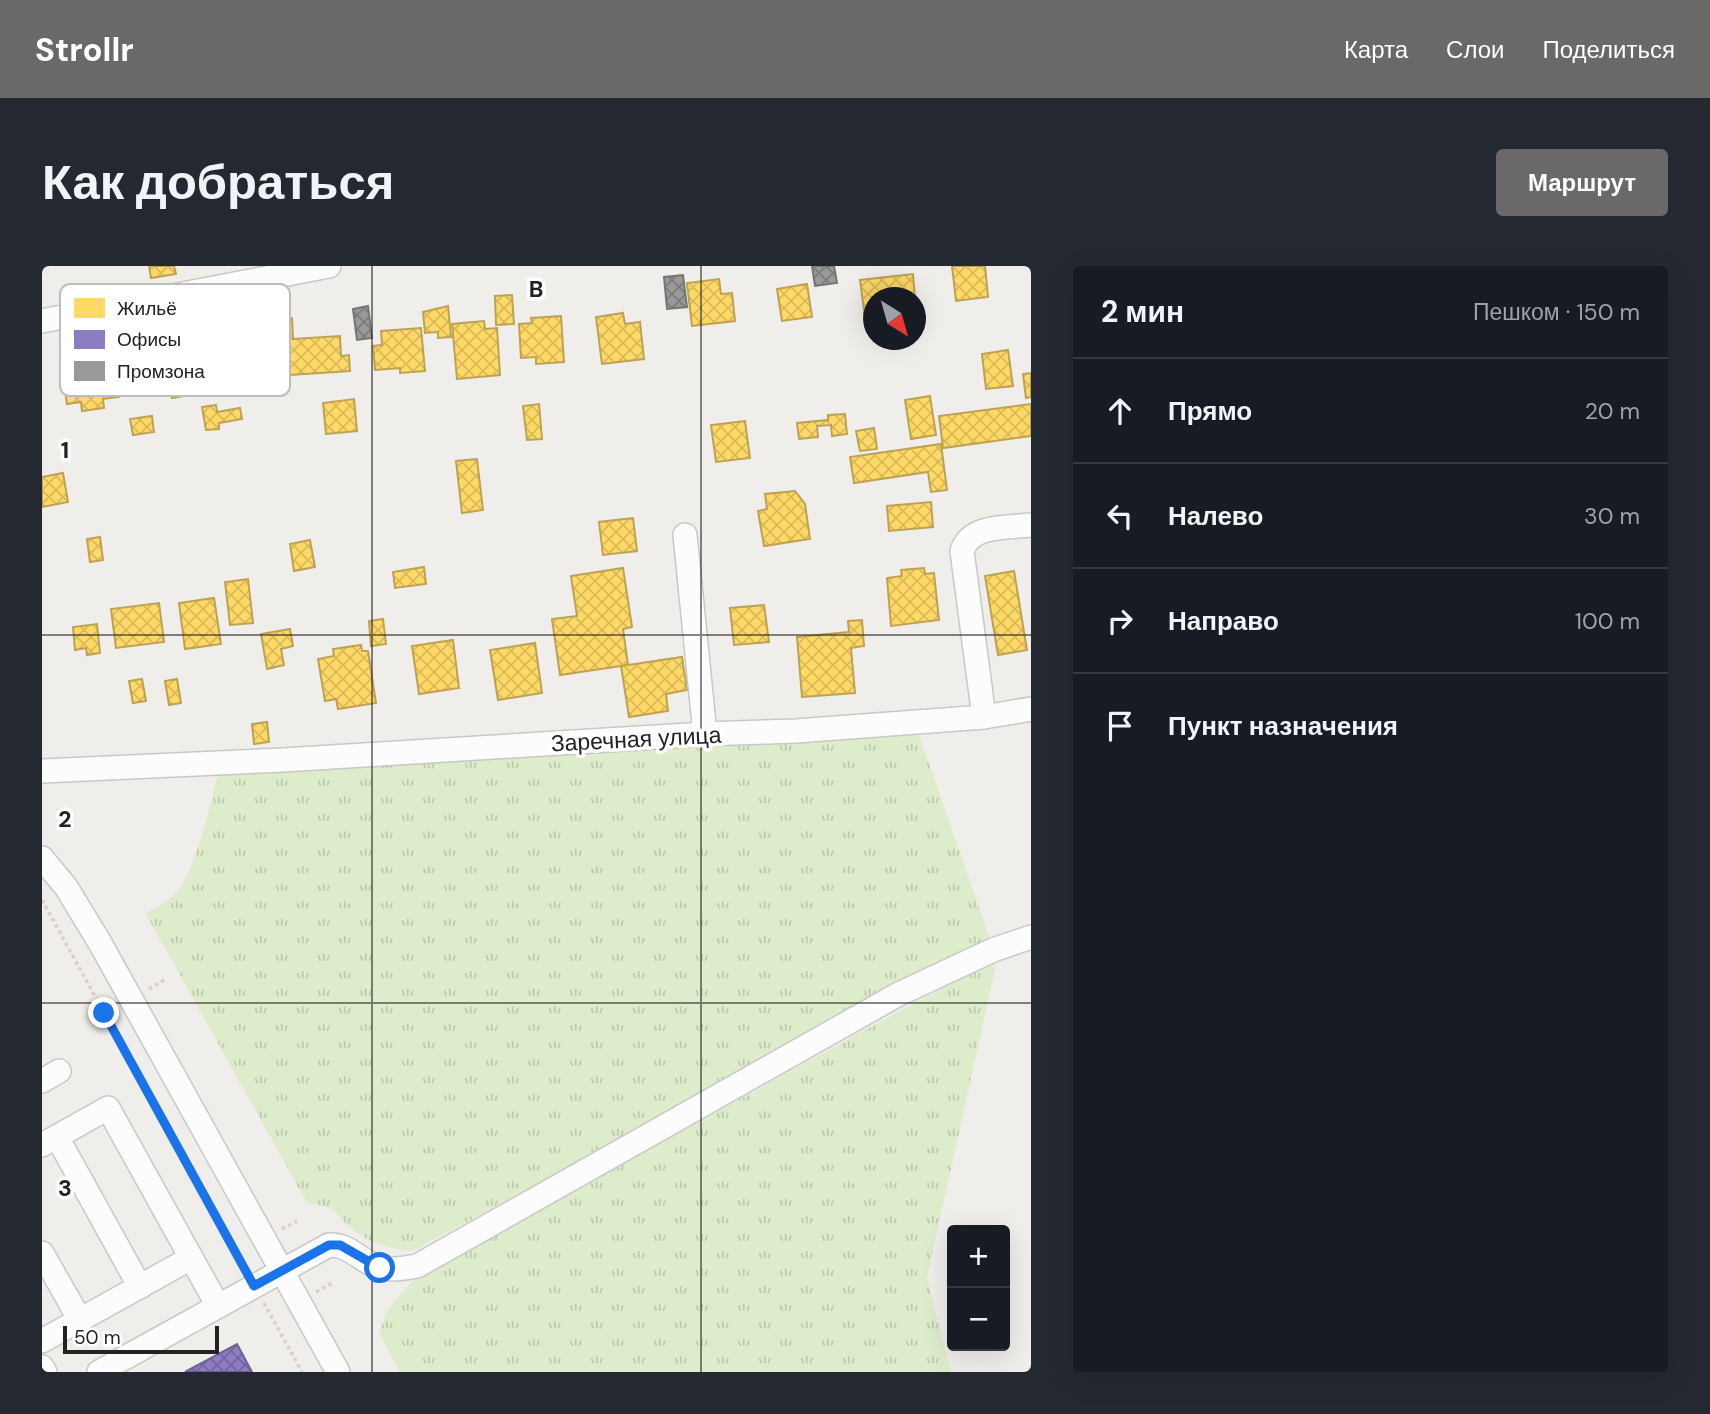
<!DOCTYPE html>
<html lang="ru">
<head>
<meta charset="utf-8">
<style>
	:root { --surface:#171b24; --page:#242831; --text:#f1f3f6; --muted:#9ea1a6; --line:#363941; --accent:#6a6968 }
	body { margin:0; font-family:"DM Sans",sans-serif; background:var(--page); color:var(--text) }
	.controls { position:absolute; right:21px; bottom:21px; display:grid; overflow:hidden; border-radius:7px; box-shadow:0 7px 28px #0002 }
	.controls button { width:63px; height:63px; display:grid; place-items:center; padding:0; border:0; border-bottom:2px solid var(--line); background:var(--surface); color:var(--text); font:35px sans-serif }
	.compass { position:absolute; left:821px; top:21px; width:63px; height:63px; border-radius:50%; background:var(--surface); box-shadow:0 7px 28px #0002; rotate:143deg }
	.scale { position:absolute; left:21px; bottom:18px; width:156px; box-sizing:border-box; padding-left:7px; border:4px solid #222; border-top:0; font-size:19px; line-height:24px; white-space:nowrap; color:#222; -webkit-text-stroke:5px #fff; paint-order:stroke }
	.stop { position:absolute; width:21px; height:21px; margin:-16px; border:5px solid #1a73e8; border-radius:50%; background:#fff }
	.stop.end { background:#1a73e8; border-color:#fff; box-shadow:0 2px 7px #0008 }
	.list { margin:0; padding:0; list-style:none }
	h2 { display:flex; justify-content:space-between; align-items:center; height:91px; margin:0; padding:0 28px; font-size:30px }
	h2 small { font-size:23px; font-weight:400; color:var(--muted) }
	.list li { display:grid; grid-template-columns:46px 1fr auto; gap:21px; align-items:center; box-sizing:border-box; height:105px; padding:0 28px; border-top:2px solid var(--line) }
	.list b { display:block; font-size:26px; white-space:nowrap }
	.list em { font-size:23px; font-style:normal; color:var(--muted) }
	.icon { flex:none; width:38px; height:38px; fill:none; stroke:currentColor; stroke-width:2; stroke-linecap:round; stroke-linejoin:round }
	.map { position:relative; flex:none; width:989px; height:1106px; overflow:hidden; border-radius:7px }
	header { display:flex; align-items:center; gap:42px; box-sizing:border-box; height:98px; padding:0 35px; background:var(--accent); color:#fff }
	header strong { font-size:33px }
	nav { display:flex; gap:38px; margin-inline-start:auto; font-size:24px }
	.intro { display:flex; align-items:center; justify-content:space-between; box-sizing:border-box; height:168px; padding:0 42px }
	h1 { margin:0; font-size:49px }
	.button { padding:18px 32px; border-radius:7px; background:var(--accent); color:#fff; font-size:24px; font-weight:700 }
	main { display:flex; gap:42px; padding:0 42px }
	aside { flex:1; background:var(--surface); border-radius:7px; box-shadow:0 7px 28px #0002 }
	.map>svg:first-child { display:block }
	.grass { fill:url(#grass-tufts) }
	.homes { fill:url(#homes-cross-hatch); stroke:#bda252; stroke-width:2 }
	.offices { fill:url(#offices-cross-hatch); stroke:#6e6193; stroke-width:2 }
	.industry { fill:url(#industry-cross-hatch); stroke:#757575; stroke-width:2 }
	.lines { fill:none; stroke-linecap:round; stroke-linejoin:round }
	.minor-casing { stroke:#c9c8c7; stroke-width:26 }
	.path { stroke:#dccecd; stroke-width:3.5; stroke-dasharray:3.5 3.5; stroke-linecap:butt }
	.minor { stroke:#fdfcfc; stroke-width:23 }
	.route { stroke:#1a73e8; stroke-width:9 }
	.grid { fill:none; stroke:#222; stroke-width:2; stroke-opacity:0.55 }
	.labels { text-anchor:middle; stroke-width:7; stroke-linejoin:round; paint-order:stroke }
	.street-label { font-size:23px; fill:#222; stroke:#fff }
	.key { fill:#fff; stroke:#bdbdbd; stroke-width:2 }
	.key-label { font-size:19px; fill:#222 }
	.grid-label { font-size:23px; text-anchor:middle; font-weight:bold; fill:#222; stroke:#fff; stroke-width:7; stroke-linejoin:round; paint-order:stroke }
</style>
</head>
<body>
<header>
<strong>Strollr</strong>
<nav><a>Карта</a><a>Слои</a><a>Поделиться</a></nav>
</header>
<div class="intro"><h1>Как добраться</h1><a class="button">Маршрут</a></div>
<main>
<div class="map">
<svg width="989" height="1106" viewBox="0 0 989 1106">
	<defs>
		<pattern id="grass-tufts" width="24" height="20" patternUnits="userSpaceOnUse" patternTransform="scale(1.75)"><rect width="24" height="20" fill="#ddeccb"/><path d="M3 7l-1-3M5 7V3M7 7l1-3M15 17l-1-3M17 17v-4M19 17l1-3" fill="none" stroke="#bdcaae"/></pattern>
		<pattern id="homes-cross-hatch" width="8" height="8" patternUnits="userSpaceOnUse" patternTransform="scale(1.75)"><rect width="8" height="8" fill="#ffd966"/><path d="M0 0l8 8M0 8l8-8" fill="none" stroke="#daba58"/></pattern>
		<pattern id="offices-cross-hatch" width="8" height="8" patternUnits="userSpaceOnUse" patternTransform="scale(1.75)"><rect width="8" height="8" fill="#8e7cc3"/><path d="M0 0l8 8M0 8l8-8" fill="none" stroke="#74659e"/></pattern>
		<pattern id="industry-cross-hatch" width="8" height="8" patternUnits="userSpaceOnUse" patternTransform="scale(1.75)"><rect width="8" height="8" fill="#999"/><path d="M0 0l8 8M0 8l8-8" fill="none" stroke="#7c7c7c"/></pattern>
	</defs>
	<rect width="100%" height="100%" fill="#f0eeeb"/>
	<g class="grass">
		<path d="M877,469L948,673L371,985C348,983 328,978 310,963C288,944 297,941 265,937L104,648C113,642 123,637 131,630C152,612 170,534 176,506Z"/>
		<polygon points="955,694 885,1012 909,1106 358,1106 337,1067 346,1043 370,1015 859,744"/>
	</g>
	<g class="homes">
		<polygon points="107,0 132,0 134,8 109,12"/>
		<polygon points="910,0 943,0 946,31 914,35"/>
		<polygon points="871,8 873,32 832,32 832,51 823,52 818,14"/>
		<polygon points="677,13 679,28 690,27 693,55 650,60 645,17"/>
		<polygon points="765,18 770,51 740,55 735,23"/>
		<polygon points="470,29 472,58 454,59 453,30"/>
		<polygon points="406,40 409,71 396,72 396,66 383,67 381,46"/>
		<polygon points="581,47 583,58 598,56 602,93 560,98 554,51"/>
		<polygon points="519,50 522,96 494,98 494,91 479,92 477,58 490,57 489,52"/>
		<polygon points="250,52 251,73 298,70 299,90 307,89 308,105 248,109 247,97 239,98 236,53"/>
		<polygon points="442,55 443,63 455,62 458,109 415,113 410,58"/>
		<polygon points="379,62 383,105 358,107 358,102 333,104 331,80 340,79 339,65"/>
		<polygon points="71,83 77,131 61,133 62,142 40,145 39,136 25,138 18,90"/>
		<polygon points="966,84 971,120 944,123 940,88"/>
		<polygon points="153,88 159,127 130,132 124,92"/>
		<polygon points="989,107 989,131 984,132 981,108"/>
		<polygon points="888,130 894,169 869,173 863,134"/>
		<polygon points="312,133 315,165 284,168 281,137"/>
		<polygon points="497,138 500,173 485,174 481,140"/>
		<polygon points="989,138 989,170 901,182 897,150"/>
		<polygon points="174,139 175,146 198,142 200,153 177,157 177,163 164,164 160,141"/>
		<polygon points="803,148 805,168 790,170 789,159 775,160 776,171 757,173 755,157 786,154 786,149"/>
		<polygon points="110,150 112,166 91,169 88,153"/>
		<polygon points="703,155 708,192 674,196 669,159"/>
		<polygon points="832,162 835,183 818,185 814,165"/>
		<polygon points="899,178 905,224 889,226 886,206 812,217 808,191"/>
		<polygon points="435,193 441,244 420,247 414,195"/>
		<polygon points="21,207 26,236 0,241 0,211"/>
		<polygon points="753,225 763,238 768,273 722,280 716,245 725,243 723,228"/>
		<polygon points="889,236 891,261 847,265 845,240"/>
		<polygon points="591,252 595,285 561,289 557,256"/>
		<polygon points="58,271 61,294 48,296 45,273"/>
		<polygon points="268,274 273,301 252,305 248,278"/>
		<polygon points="382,301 384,318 353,322 351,306"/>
		<polygon points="581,302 590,361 581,363 586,399 518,409 510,353 535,350 529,310"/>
		<polygon points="882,302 883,308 892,307 897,354 849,360 845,312 860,310 859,304"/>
		<polygon points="972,305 985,384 956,389 943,310"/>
		<polygon points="206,313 211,357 188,359 183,316"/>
		<polygon points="172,332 179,378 143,383 137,337"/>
		<polygon points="117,337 122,376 74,382 69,343"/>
		<polygon points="722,339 727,376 692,379 688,342"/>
		<polygon points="341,353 344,378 329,380 327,355"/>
		<polygon points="820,354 822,380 809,382 813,427 760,431 755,371 807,366 806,355"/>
		<polygon points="55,358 58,387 45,389 44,382 33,384 31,361"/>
		<polygon points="248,363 251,380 239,383 242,399 225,403 219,368"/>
		<polygon points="411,374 417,422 377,428 370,380"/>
		<polygon points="493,377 500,427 456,434 448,384"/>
		<polygon points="319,379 320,385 326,385 334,437 296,443 294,433 283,435 276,393 292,390 291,383"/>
		<polygon points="640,391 645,424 624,428 626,445 587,451 579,400"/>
		<polygon points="100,413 104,435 91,437 87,415"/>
		<polygon points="135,413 139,437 127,439 123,415"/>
		<polygon points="225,456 227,476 212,478 210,458"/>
	</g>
	<polygon class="offices" points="195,1078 210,1106 143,1106"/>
	<g class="industry">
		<polygon points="770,0 792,0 795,17 773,20"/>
		<polygon points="641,9 645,41 625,43 622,11"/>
		<polygon points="326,40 330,72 315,74 311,43"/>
	</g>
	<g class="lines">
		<defs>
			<g id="minor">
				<polyline points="0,55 287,0"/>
				<polyline points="643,269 663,468"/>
				<polyline points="942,451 989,443"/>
				<path d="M0,505L241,494L663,468L754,465L942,451L920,285C929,258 965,262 989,259"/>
				<polyline points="0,592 24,621 58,677 296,1106"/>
				<polyline points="0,815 17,805"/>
				<polyline points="15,871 98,1021"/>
				<polyline points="0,879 66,842 176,1040"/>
				<polyline points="0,987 38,1054"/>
				<polyline points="0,1075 149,992"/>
				<polyline points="0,1101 3,1106"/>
				<path d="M57,1106L287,979C307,978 318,995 337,1001C350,1005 363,1002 375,1000L855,729L951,684L989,671"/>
			</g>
		</defs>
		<use href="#minor" class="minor-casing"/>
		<g class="path">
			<polyline points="0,634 203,1003"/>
			<polyline points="107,723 122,714"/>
			<polyline points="240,963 255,955"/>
			<polyline points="274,1026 290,1017"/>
			<polyline points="222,1037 260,1106"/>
		</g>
		<use href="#minor" class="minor"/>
	</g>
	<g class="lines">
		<polyline class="route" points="62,747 212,1020 287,979 298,979 338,1002"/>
	</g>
	<path class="grid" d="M330,0V1106M659,0V1106M0,369H989M0,737H989"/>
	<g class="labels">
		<g class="street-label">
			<text transform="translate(594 473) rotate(-3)" y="8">Заречная улица</text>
		</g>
	</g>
	<rect x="18" y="18" width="230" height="112" rx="10" class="key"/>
	<rect x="32" y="32" width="31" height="20" fill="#ffd966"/>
	<rect x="32" y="64" width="31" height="19" fill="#8e7cc3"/>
	<rect x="32" y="95" width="31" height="20" fill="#999"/>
	<g class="key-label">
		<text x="75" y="49">Жильё</text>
		<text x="75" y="80">Офисы</text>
		<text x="75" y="112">Промзона</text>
	</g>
	<g class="grid-label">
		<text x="494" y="31">B</text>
		<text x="23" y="192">1</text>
		<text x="23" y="561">2</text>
		<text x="23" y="930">3</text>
	</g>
</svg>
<div class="controls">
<button>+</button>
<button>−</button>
</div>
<svg class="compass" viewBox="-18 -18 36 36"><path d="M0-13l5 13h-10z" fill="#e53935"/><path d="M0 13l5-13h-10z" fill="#9ea1a6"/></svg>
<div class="scale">50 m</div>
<div class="stop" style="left:338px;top:1002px"></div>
<div class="stop end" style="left:62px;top:747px"></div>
</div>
<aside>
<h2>2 мин<small>Пешком · 150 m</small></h2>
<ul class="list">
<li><svg class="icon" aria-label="ahead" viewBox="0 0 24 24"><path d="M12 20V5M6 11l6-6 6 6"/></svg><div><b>Прямо</b></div><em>20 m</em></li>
<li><svg class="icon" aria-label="left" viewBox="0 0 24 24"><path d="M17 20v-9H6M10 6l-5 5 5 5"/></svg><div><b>Налево</b></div><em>30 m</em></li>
<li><svg class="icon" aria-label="right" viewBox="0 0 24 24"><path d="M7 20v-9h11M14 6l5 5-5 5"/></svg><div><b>Направо</b></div><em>100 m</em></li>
<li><svg class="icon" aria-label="arrive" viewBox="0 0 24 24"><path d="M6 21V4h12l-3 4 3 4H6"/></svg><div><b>Пункт назначения</b></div></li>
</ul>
</aside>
</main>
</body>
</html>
